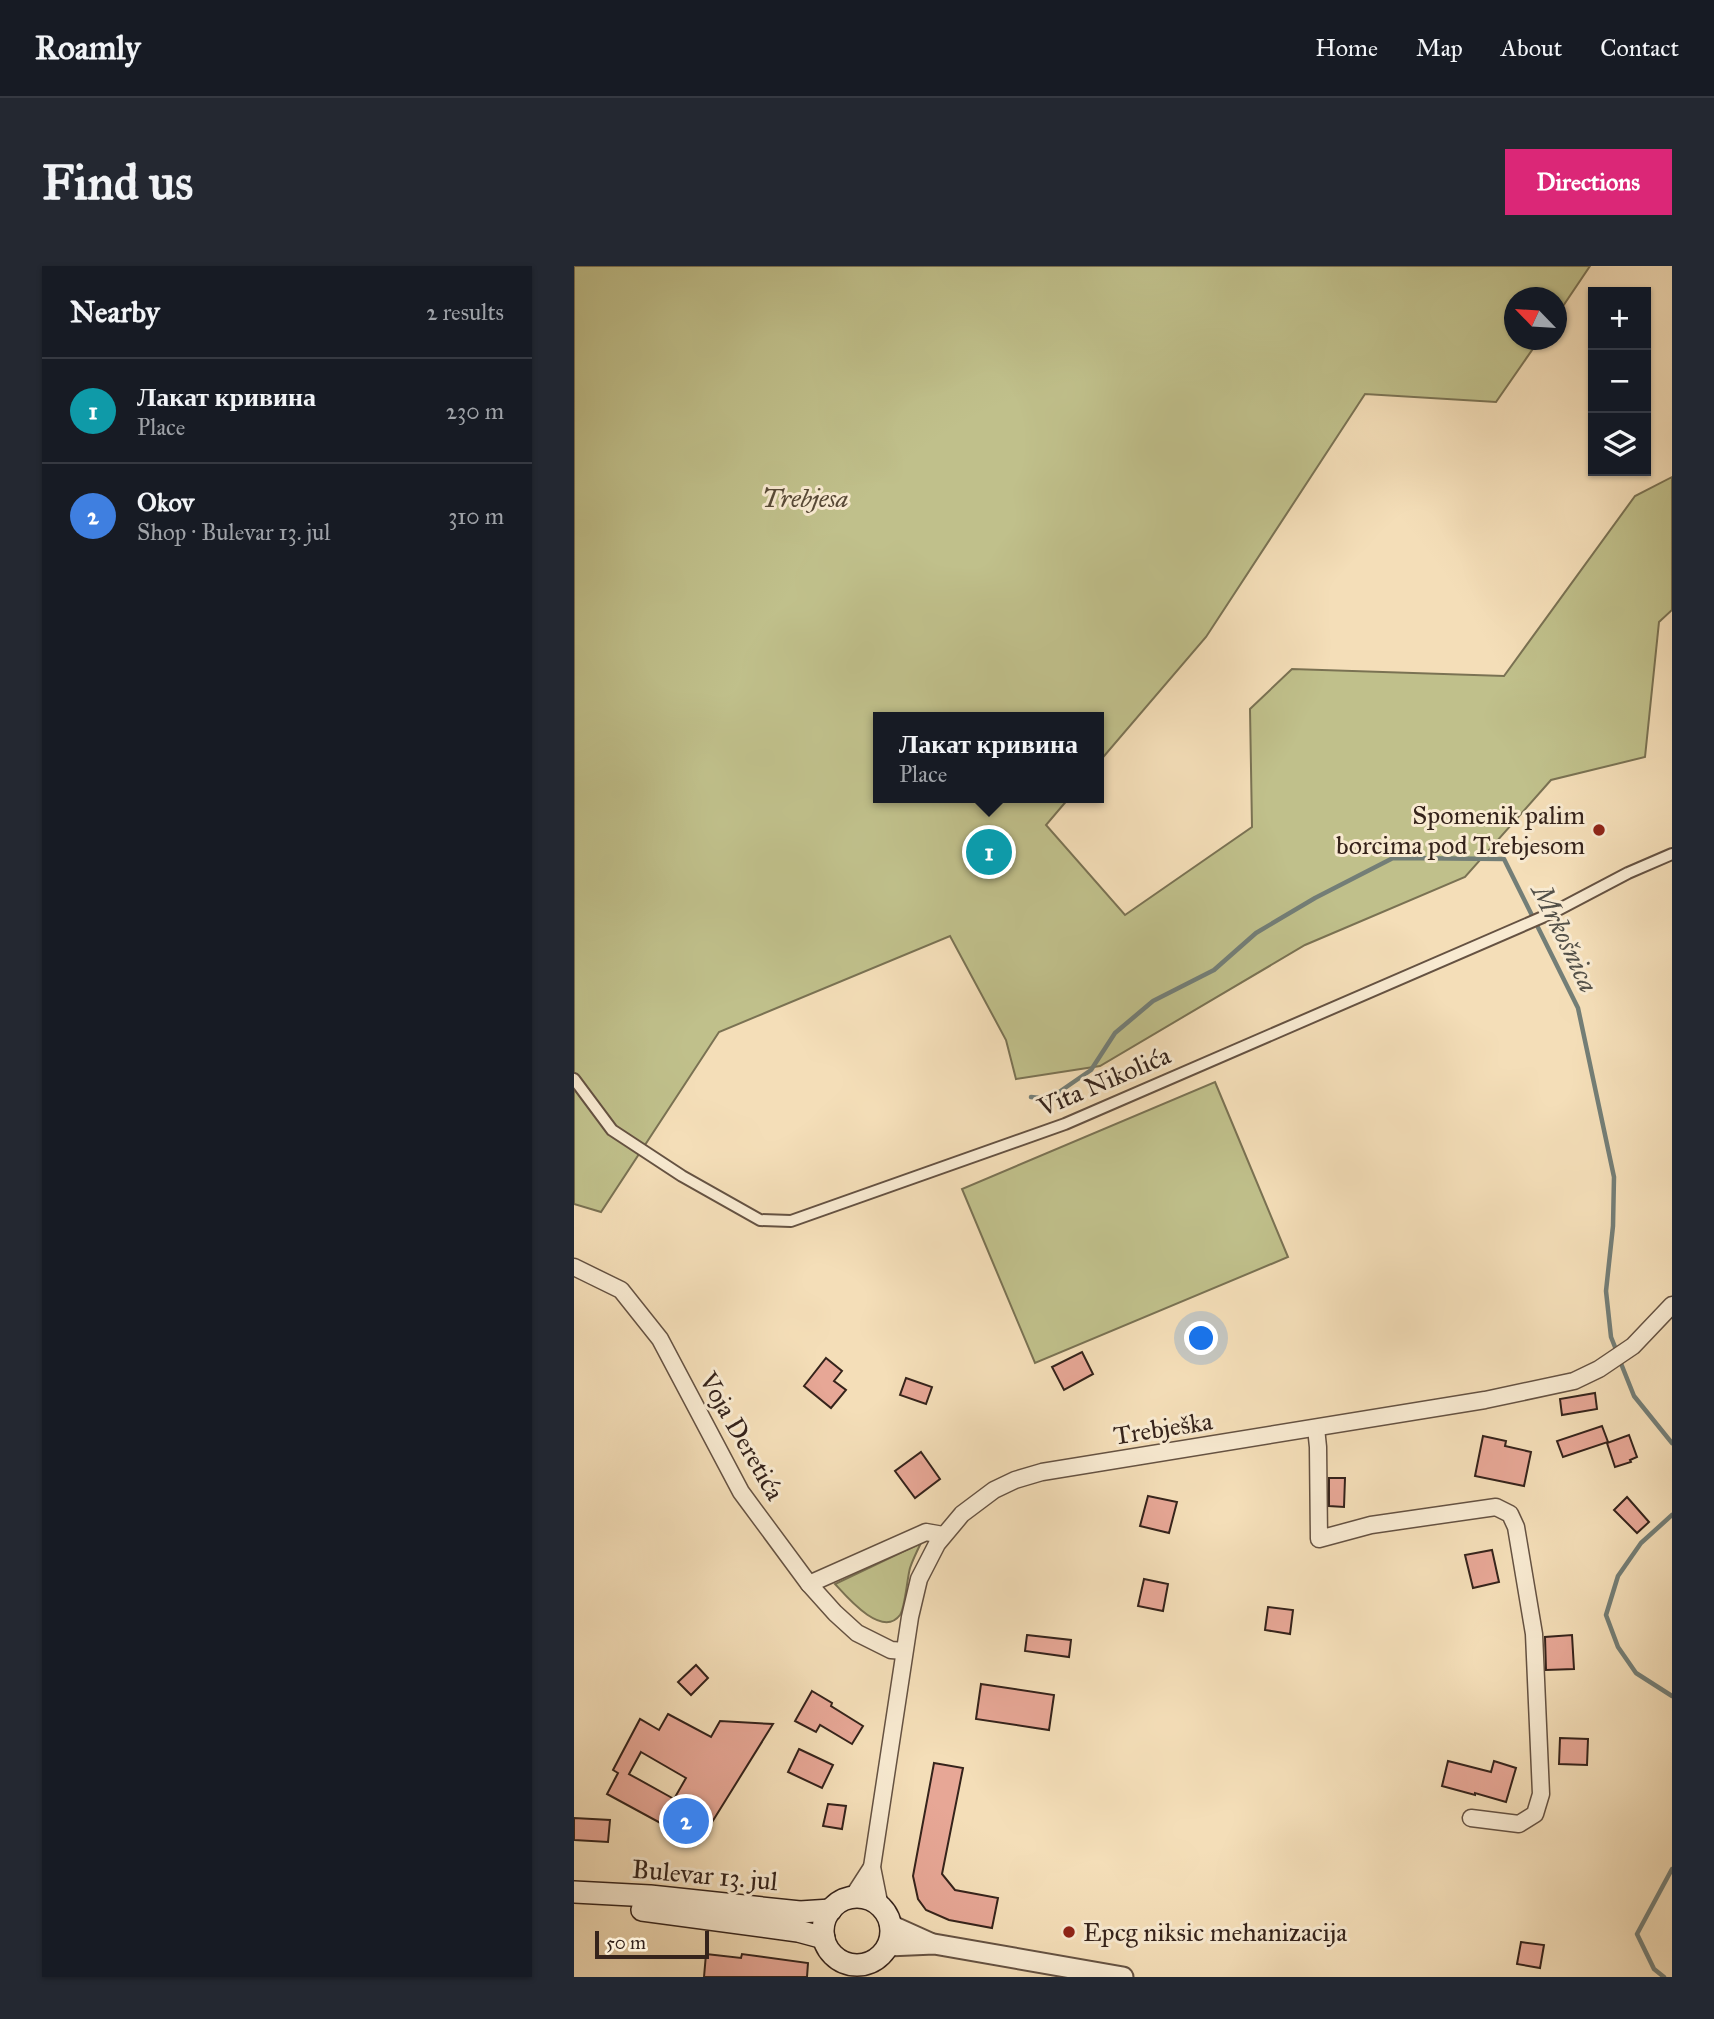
<!DOCTYPE html>
<html lang="en">
<head>
<meta charset="utf-8">
<style>
	:root { --surface:#171b24; --page:#242831; --text:#f1f3f6; --muted:#9ea1a6; --line:#363941; --accent:#db2777 }
	body { margin:0; font-family:"IM FELL Great Primer",serif; background:var(--page); color:var(--text) }
	.controls { position:absolute; right:21px; top:21px; display:grid; overflow:hidden; border-radius:0px; box-shadow:0 2px 5px #0004 }
	.controls button { width:63px; height:63px; display:grid; place-items:center; padding:0; border:0; border-bottom:2px solid var(--line); background:var(--surface); color:var(--text); font:35px sans-serif }
	.compass { position:absolute; left:930px; top:21px; width:63px; height:63px; border-radius:50%; background:var(--surface); box-shadow:0 2px 5px #0004; rotate:295deg }
	.scale { position:absolute; left:21px; bottom:18px; width:114px; box-sizing:border-box; padding-left:7px; border:4px solid #35231b; border-top:0; font-size:19px; line-height:24px; white-space:nowrap; color:#35231b; -webkit-text-stroke:5px #f8ead1; paint-order:stroke }
	.you { position:absolute; left:628px; top:1073px; width:24px; height:24px; margin:-18px; border:5px solid #fff; border-radius:50%; background:#1a73e8; box-shadow:0 0 0 10px #1a73e833 }
	.badge { display:grid; place-items:center; width:46px; height:46px; border-radius:50%; background:var(--accent); color:#fff; font-size:23px; font-weight:700 }
	.pin { position:absolute; translate:-50% -50%; border:4px solid #fff; box-shadow:0 2px 7px #0006 }
	.popup { position:absolute; left:299px; top:446px; width:231px; height:91px; box-sizing:border-box; display:grid; place-content:center; border-radius:0px; background:var(--surface); filter:drop-shadow(0 2px 5px #0005); font-size:23px; white-space:nowrap; color:var(--muted) }
	.popup b { font-size:26px; color:var(--text) }
	.popup::after { content:''; position:absolute; left:50%; top:100%; margin-left:-14px; border:14px solid transparent; border-top-color:var(--surface) }
	.list { margin:0; padding:0; list-style:none }
	h2 { display:flex; justify-content:space-between; align-items:center; height:91px; margin:0; padding:0 28px; font-size:30px }
	h2 small { font-size:23px; font-weight:400; color:var(--muted) }
	.list li { display:grid; grid-template-columns:46px 1fr auto; gap:21px; align-items:center; box-sizing:border-box; height:105px; padding:0 28px; border-top:2px solid var(--line) }
	.list b { display:block; font-size:26px; white-space:nowrap }
	.list p { margin:0; font-size:23px; white-space:nowrap; color:var(--muted) }
	.list em { font-size:23px; font-style:normal; color:var(--muted) }
	.icon { flex:none; width:38px; height:38px; fill:none; stroke:currentColor; stroke-width:2; stroke-linecap:round; stroke-linejoin:round }
	.map { position:relative; flex:none; width:1098px; height:1711px; overflow:hidden; border-radius:0px }
	header { display:flex; align-items:center; gap:42px; box-sizing:border-box; height:98px; padding:0 35px; background:var(--surface); border-bottom:2px solid var(--line) }
	header strong { font-size:33px }
	nav { display:flex; gap:38px; margin-inline-start:auto; font-size:24px }
	.intro { display:flex; align-items:center; justify-content:space-between; box-sizing:border-box; height:168px; padding:0 42px }
	h1 { margin:0; font-size:49px }
	.button { padding:18px 32px; border-radius:0px; background:var(--accent); color:#fff; font-size:24px; font-weight:700 }
	main { display:flex; gap:42px; padding:0 42px }
	aside { flex:1; background:var(--surface); border-radius:0px; box-shadow:0 2px 5px #0004 }
	.map>svg:first-child { display:block }
	.green { fill:#c0c08b; stroke:#7a7253; stroke-width:2 }
	.lines { fill:none; stroke-linecap:round; stroke-linejoin:round }
	.stream { stroke:#737e77; stroke-width:4.5 }
	.building { fill:#e7a796; stroke:#35231b; stroke-width:2; fill-rule:evenodd }
	.pedestrian-casing { stroke:#655242; stroke-width:14 }
	.minor-casing { stroke:#655242; stroke-width:19 }
	.tertiary-casing { stroke:#655242; stroke-width:23 }
	.secondary-casing { stroke:#35231b; stroke-width:24 }
	.pedestrian { stroke:#f8ead1; stroke-width:10 }
	.minor { stroke:#f8ead1; stroke-width:16 }
	.tertiary { stroke:#f8ead1; stroke-width:19 }
	.secondary { stroke:#f8ead1; stroke-width:21 }
	.poi-dot { fill:#8f2418; stroke:#f8ead1; stroke-width:2.5 }
	.labels { text-anchor:middle; stroke-width:6; stroke-linejoin:round; paint-order:stroke }
	.park-label { font-size:26px; font-style:italic; fill:#584a37; stroke:#f8ead1 }
	.poi-label { font-size:26px; fill:#35231b; stroke:#f8ead1; text-anchor:end }
	.street-label { font-size:26px; fill:#35231b; stroke:#f8ead1 }
	.water-label { font-size:28px; font-style:italic; fill:#545149; stroke:#f8ead1 }
</style>
</head>
<body>
<header>
<strong>Roamly</strong>
<nav><a>Home</a><a>Map</a><a>About</a><a>Contact</a></nav>
</header>
<div class="intro"><h1>Find us</h1><a class="button">Directions</a></div>
<main>
<aside>
<h2>Nearby<small>2 results</small></h2>
<ul class="list">
<li><span class="badge" style="background:#0f9aa8">1</span><div><b>Лакат кривина</b><p>Place</p></div><em>230 m</em></li>
<li><span class="badge" style="background:#3f7fe0">2</span><div><b>Okov</b><p>Shop · Bulevar 13. jul</p></div><em>310 m</em></li>
</ul>
</aside>
<div class="map">
<svg width="1098" height="1711" viewBox="0 0 1098 1711">
	<rect width="100%" height="100%" fill="#f4deb8"/>
	<filter id="stains"><feTurbulence type="fractalNoise" baseFrequency=".00286" numOctaves="4"/><feColorMatrix values="0 0 0 0 .2 0 0 0 0 .09 0 0 0 0 .02 0 0 0 .5 -.17"/></filter>
	<radialGradient id="worn" r=".72"><stop offset=".6" stop-color="#630" stop-opacity="0"/><stop offset="1" stop-color="#630" stop-opacity=".3"/></radialGradient>
	<g class="green">
		<polygon points="0,0 1016,0 983,49 982,32 940,32 940,74 965,74 922,136 791,128 632,371 525,496 525,451 305,451 305,532 495,532 472,559 551,649 678,561 676,443 718,403 930,410 1061,230 1098,211 1098,344 1085,356 1071,491 977,514 891,611 731,679 526,800 442,813 432,774 376,670 145,766 27,946 0,938"/>
		<polygon points="641,816 714,991 461,1097 388,923"/>
		<path d="M347,1277C343,1285 339,1293 336,1302C333,1313 331,1342 326,1349C308,1373 272,1330 261,1318Z"/>
	</g>
	<g class="lines">
		<g class="stream">
			<polyline points="457,831 475,833 517,804 541,767 579,735 640,704 682,667 741,632 819,592 930,593 1004,742 1040,911 1039,960 1032,1025 1037,1071 1043,1086"/>
			<polyline points="1046,1095 1060,1130 1098,1177"/>
			<polyline points="1098,1249 1067,1277 1044,1310 1032,1349 1044,1381 1062,1407 1098,1430"/>
			<polyline points="1090,1711 1080,1703 1063,1668 1098,1603"/>
		</g>
	</g>
	<g class="building">
		<polygon points="508,1086 519,1108 490,1124 478,1101"/>
		<polygon points="252,1092 268,1105 260,1115 272,1124 257,1142 230,1120"/>
		<polygon points="332,1112 358,1121 352,1138 326,1129"/>
		<polygon points="1021,1127 1023,1143 988,1149 986,1133"/>
		<polygon points="1028,1160 1034,1176 989,1191 983,1175"/>
		<polygon points="1055,1169 1063,1191 1056,1194 1057,1196 1041,1201 1033,1177"/>
		<polygon points="909,1170 932,1175 931,1180 957,1186 950,1220 901,1210"/>
		<polygon points="347,1186 366,1213 341,1232 321,1205"/>
		<polygon points="755,1212 771,1212 770,1241 755,1240"/>
		<polygon points="574,1230 603,1236 595,1267 566,1260"/>
		<polygon points="1053,1231 1075,1256 1063,1267 1040,1244"/>
		<polygon points="918,1284 925,1316 899,1322 891,1289"/>
		<polygon points="570,1313 594,1318 589,1345 564,1340"/>
		<polygon points="694,1341 719,1344 716,1368 691,1364"/>
		<polygon points="453,1369 497,1374 495,1391 451,1385"/>
		<polygon points="998,1369 1000,1403 972,1404 971,1371"/>
		<polygon points="122,1399 134,1412 117,1429 104,1416"/>
		<polygon points="407,1418 480,1429 475,1464 402,1453"/>
		<polygon points="238,1425 258,1437 257,1440 289,1460 278,1478 246,1459 242,1466 221,1455"/>
		<path d="M94,1448L137,1471L146,1455L199,1458L135,1561L90,1559L33,1528L44,1507L39,1504L66,1453L85,1464ZM67,1486L112,1512L100,1533L55,1508Z"/>
		<polygon points="986,1472 1014,1473 1013,1499 985,1498"/>
		<polygon points="225,1483 259,1499 248,1522 214,1506"/>
		<polygon points="874,1495 917,1506 920,1495 942,1502 932,1536 901,1527 901,1529 868,1520"/>
		<polygon points="360,1497 389,1502 368,1608 381,1624 424,1632 418,1662 375,1654 352,1644 344,1633 339,1610"/>
		<polygon points="254,1538 272,1540 268,1563 249,1560"/>
		<polygon points="0,1552 36,1554 34,1576 0,1574"/>
		<polygon points="947,1676 970,1679 966,1702 943,1698"/>
		<polygon points="132,1688 167,1692 168,1688 234,1697 233,1711 130,1711"/>
	</g>
	<g class="lines">
		<defs>
			<polyline id="pedestrian" points="0,813 38,864 108,910 186,954 217,955 491,858 978,647 1054,607 1098,588"/>
			<g id="minor">
				<polyline points="0,1001 47,1024 86,1073 167,1226 235,1318 261,1347 283,1367 317,1384 330,1385"/>
				<polyline points="742,1162 744,1181 745,1273 797,1259 922,1241 936,1248 942,1261 960,1368 967,1528 961,1548 945,1558 897,1552"/>
				<polyline points="235,1318 352,1266 369,1269"/>
				<polyline points="278,1632 298,1601"/>
				<polyline points="306,1641 298,1601 336,1351 345,1313 363,1278 388,1248 420,1224 441,1214 468,1206 911,1134 1000,1115 1025,1103 1059,1080 1098,1039"/>
			</g>
			<g id="tertiary">
				<polyline points="316,1659 356,1677"/>
				<polyline points="314,1680 360,1678 549,1711"/>
			</g>
			<g id="secondary">
				<polyline points="0,1626 76,1630 226,1646 257,1644"/>
				<circle cx="283" cy="1665" r="34"/>
				<polyline points="68,1644 224,1665 250,1672"/>
			</g>
		</defs>
		<use href="#pedestrian" class="pedestrian-casing"/>
		<use href="#minor" class="minor-casing"/>
		<use href="#tertiary" class="tertiary-casing"/>
		<use href="#secondary" class="secondary-casing"/>
		<use href="#pedestrian" class="pedestrian"/>
		<use href="#minor" class="minor"/>
		<use href="#tertiary" class="tertiary"/>
		<use href="#secondary" class="secondary"/>
	</g>
	<g class="poi-dot">
		<circle cx="1025" cy="564" r="7"/>
		<circle cx="495" cy="1666" r="7"/>
	</g>
	<g class="labels">
		<g class="park-label">
			<text x="231" y="241">Trebjesa</text>
		</g>
		<g class="poi-label">
			<text x="1011" y="558">Spomenik palim<tspan x="1011" dy="30">borcima pod Trebjesom</tspan></text>
			<text x="509" y="1675" text-anchor="start">Epcg niksic mehanizacija</text>
		</g>
		<g class="street-label">
			<text transform="translate(530 815) rotate(-23)" y="9">Vita Nikolića</text>
			<text transform="translate(589 1162) rotate(-9)" y="9">Trebješka</text>
			<text transform="translate(168 1170) rotate(60)" y="9">Voja Deretića</text>
			<text transform="translate(131 1609) rotate(5)" y="9">Bulevar 13. jul</text>
		</g>
		<g class="water-label">
			<text transform="translate(992 672) rotate(64)" y="10">Mrkošnica</text>
		</g>
	</g>
	<rect width="100%" height="100%" filter="url(#stains)"/>
	<rect width="100%" height="100%" fill="url(#worn)"/>
</svg>
<div class="controls">
<button>+</button>
<button>−</button>
<button><svg class="icon" aria-label="layers" viewBox="0 0 24 24"><path d="M12 4l9 5-9 5-9-5zM3 14l9 5 9-5"/></svg></button>
</div>
<svg class="compass" viewBox="-18 -18 36 36"><path d="M0-13l5 13h-10z" fill="#e53935"/><path d="M0 13l5-13h-10z" fill="#9ea1a6"/></svg>
<div class="scale">50 m</div>
<div class="you"></div>
<div class="pin badge" style="left:415px;top:586px;background:#0f9aa8">1</div>
<div class="popup"><b>Лакат кривина</b>Place</div>
<div class="pin badge" style="left:112px;top:1555px;background:#3f7fe0">2</div>
</div>
</main>
</body>
</html>
